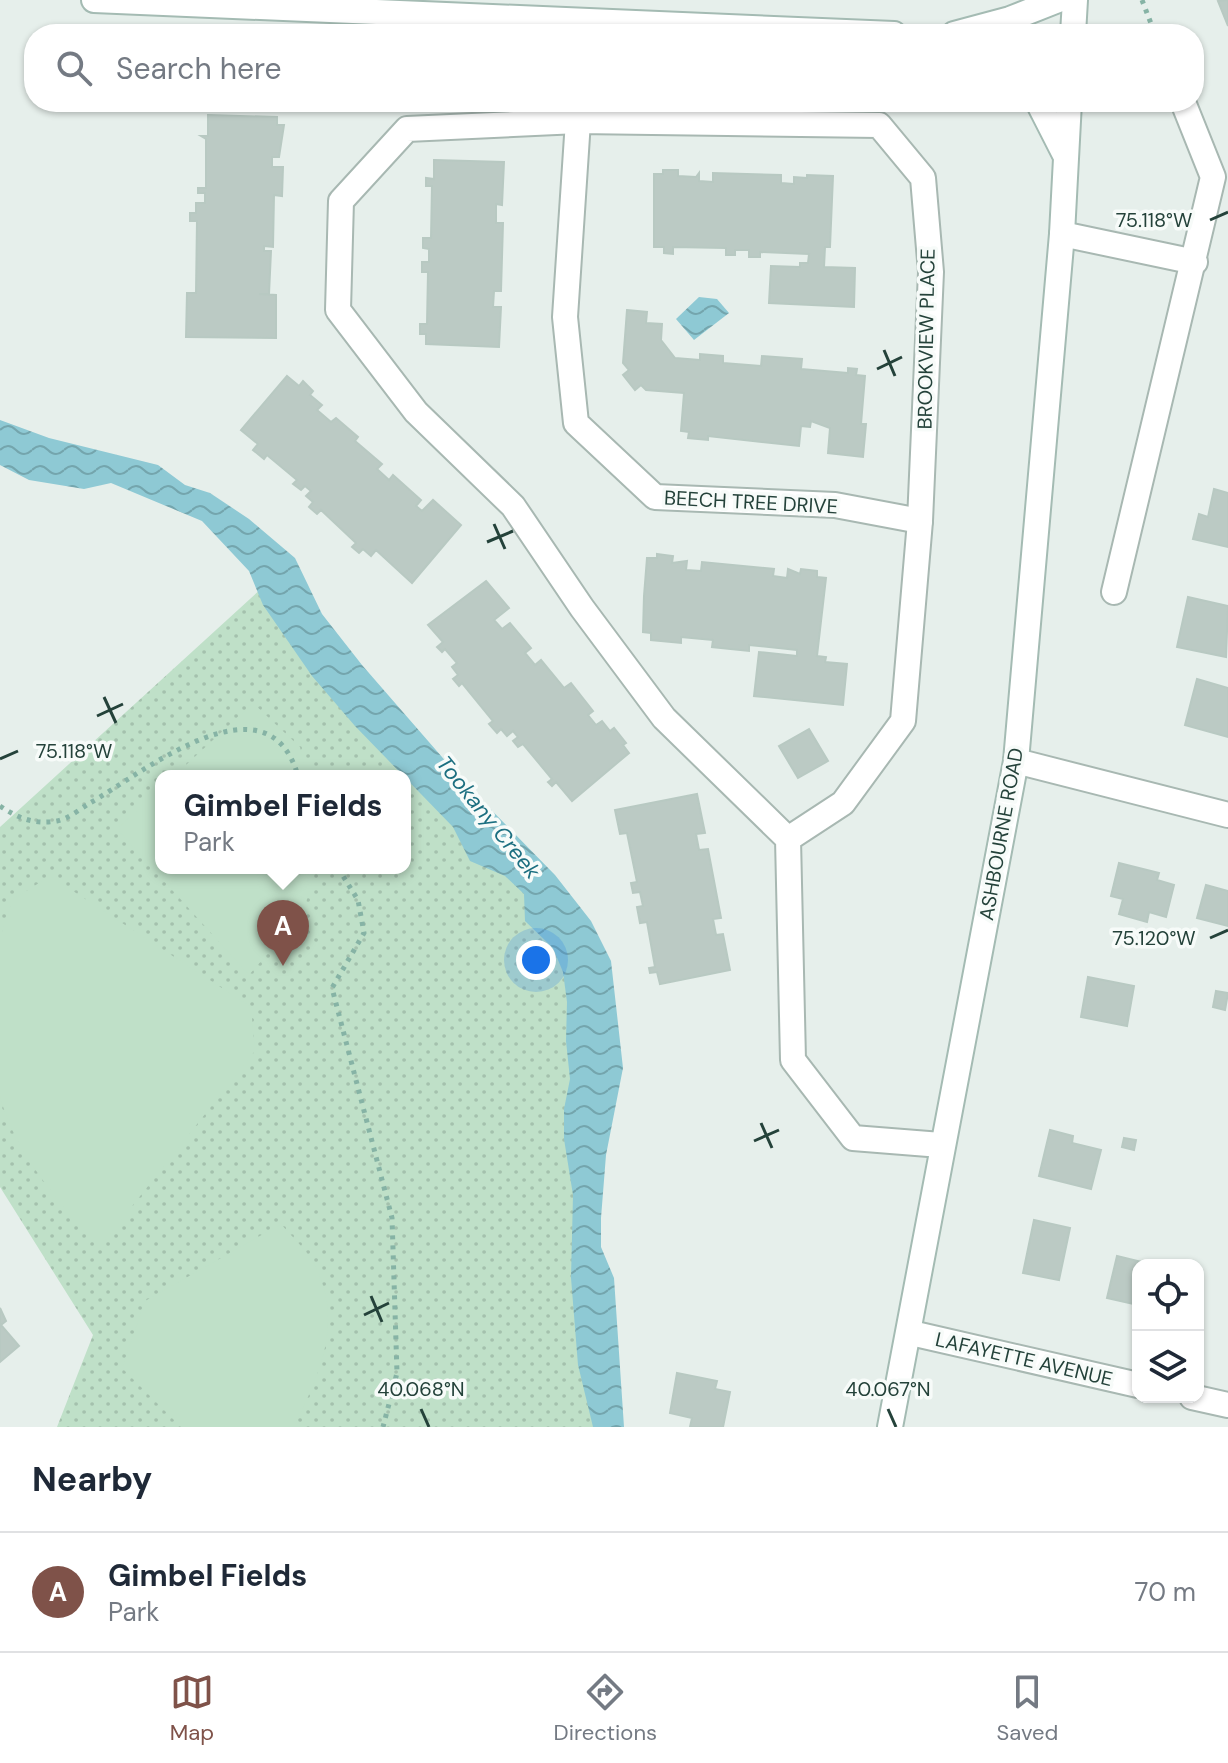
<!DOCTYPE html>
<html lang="en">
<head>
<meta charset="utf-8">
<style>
	:root { --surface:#fff; --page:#f2f2f3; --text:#1f2937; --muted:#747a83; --line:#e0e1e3; --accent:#7f5249 }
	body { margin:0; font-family:"DM Sans",sans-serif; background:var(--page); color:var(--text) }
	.controls { position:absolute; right:24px; bottom:24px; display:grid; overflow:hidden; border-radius:16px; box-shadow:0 2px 6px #0004 }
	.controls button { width:72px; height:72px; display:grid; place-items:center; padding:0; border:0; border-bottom:2px solid var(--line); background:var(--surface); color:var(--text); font:40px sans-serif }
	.you { position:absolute; left:536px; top:960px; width:28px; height:28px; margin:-20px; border:6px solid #fff; border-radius:50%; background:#1a73e8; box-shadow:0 0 0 12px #1a73e833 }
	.badge { display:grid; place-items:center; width:52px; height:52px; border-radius:50%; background:var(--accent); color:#fff; font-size:26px; font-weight:700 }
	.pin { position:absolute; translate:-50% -66px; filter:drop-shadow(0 2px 4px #0008) }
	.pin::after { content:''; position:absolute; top:42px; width:28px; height:24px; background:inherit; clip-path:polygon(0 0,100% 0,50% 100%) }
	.popup { position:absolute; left:155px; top:770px; width:256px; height:104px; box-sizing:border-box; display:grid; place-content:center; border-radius:16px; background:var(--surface); filter:drop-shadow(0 2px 6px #0005); font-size:26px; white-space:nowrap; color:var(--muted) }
	.popup b { font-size:30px; color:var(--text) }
	.popup::after { content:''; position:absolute; left:50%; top:100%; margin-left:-16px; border:16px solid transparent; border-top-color:var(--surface) }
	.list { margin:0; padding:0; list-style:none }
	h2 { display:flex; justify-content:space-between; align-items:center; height:104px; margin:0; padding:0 32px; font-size:34px }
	h2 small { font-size:26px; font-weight:400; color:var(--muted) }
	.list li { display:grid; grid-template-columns:52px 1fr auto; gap:24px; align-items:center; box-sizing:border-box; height:120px; padding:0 32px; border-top:2px solid var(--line) }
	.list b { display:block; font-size:30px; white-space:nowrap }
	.list p { margin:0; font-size:26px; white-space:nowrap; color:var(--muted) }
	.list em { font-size:26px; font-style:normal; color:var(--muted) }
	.icon { flex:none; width:44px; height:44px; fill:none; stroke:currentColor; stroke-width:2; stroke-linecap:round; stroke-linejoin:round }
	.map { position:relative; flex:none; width:1228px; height:1427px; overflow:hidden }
	.search { position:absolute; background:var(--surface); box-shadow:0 2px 6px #0004; left:24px; right:24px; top:24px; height:88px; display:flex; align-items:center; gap:20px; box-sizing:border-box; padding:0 28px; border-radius:32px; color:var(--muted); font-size:30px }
	.sheet { height:224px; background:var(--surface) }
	nav { display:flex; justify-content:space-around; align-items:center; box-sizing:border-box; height:112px; border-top:2px solid var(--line); background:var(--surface); font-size:22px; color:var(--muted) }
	nav a { display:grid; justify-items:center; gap:4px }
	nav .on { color:var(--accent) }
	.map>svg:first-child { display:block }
	.green { fill:url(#green-dots); fill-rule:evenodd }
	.pitch { fill:#bfe0c8 }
	.water { fill:url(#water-waves) }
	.building { fill:#bbcac4; stroke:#b8c9c2; stroke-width:2 }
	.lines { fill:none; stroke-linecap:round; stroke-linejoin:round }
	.street-casing { stroke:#a8b8b2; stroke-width:28 }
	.secondary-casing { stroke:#a4bbb3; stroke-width:28 }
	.path { stroke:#86b3a5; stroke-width:5; stroke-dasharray:4 6; stroke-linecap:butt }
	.street { stroke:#fff; stroke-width:24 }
	.secondary { stroke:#fff; stroke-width:24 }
	.ticks { fill:none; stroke:#24423a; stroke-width:3 }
	.labels { text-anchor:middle; stroke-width:7; stroke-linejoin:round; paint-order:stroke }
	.street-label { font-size:20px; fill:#24423a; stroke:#f7fbf9 }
	.water-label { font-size:22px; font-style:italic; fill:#1c6f80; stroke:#f7fbf9 }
	.ticks-label { font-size:20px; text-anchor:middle; fill:#24423a; stroke:#f7fbf9; stroke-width:7; stroke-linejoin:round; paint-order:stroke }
</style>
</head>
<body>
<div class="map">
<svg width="1228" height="1427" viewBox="0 0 1228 1427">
	<defs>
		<pattern id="green-dots" width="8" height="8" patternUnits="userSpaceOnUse" patternTransform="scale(2)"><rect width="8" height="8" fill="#bfe0c8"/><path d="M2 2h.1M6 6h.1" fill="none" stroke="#a4c1ad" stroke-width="1.8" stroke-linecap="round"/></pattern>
		<pattern id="water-waves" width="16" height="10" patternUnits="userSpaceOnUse" patternTransform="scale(2)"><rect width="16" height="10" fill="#8ec9d4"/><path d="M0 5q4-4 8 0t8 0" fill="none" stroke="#74a5ad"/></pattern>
	</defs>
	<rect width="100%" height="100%" fill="#e6efeb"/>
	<path class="green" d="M263,587L557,906L575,1027L601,1427H57L93,1335L0,1187V827ZM161,776H405V868H161Z"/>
	<g class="pitch">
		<polygon points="253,703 300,747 307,776 174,776"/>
		<polygon points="161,788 161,868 316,868 303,913 249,975 117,829"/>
		<path d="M50,876L251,1007L255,1051L99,1248C60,1202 15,1155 0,1096V938L12,900Z"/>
		<path d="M281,1224C291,1236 306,1249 313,1262C345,1321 320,1373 294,1427H181L122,1368L145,1301Z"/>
	</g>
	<g class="water">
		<polygon points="699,297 717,299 729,313 694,340 676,319"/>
		<polygon points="0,420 49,438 158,465 185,485 210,493 249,519 295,558 322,614 362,665 462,780 555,875 591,921 611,961 623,1068 606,1155 601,1218 601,1247 614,1278 624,1427 593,1427 578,1365 571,1278 573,1195 564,1139 564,1109 570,1079 566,1041 567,1002 563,972 553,948 525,921 524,894 505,876 470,861 453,827 355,726 312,676 263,605 249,571 202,521 111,483 84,489 29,480 0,465"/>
	</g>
	<g class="building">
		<polygon points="1228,0 1228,26 1218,1"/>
		<polygon points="208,115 277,117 277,125 284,125 279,157 272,157 272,167 283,167 282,196 274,195 273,247 264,246 264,251 271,251 269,294 259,294 276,295 276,338 186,337 187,293 196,293 197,221 190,221 190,213 196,213 196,203 205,203 205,193 198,193 198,188 206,188 206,139 201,136 208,136"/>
		<polygon points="434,160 504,162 502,205 496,204 496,223 503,223 501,291 494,291 493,307 501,307 499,347 426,344 426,334 420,334 420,324 427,324 428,272 422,272 422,262 429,262 429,249 423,248 423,238 431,238 432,186 426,186 426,178 434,179"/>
		<polygon points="663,170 678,170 678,176 696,177 699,173 699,181 713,182 713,173 781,175 781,183 794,184 794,177 807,178 807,175 833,176 830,247 825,247 824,267 855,268 854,307 769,303 771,266 800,267 800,263 808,263 809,254 760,252 760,257 749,257 749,250 735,250 735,255 726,255 726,248 673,247 673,254 664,253 664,247 654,247 654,174 663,174"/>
		<polygon points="627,310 647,312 646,323 662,324 661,340 675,358 700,360 700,354 723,356 723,363 761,366 762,356 802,359 801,369 848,373 848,368 857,369 856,375 865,376 861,424 866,424 863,457 828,453 830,428 811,421 810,427 801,426 799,446 708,436 708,440 688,438 689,432 681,431 684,393 646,390 641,385 635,390 623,375 629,370 623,363"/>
		<polygon points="287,376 299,386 303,381 313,391 310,395 322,405 317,410 331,422 336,418 358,437 355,441 382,464 377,469 389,480 393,475 421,500 416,506 422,511 433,500 461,525 412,583 376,550 371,556 363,549 359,553 352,547 356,543 321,510 317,514 309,507 313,502 306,496 311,491 305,486 301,490 293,484 297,480 267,455 264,459 253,450 258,444 241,430"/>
		<polygon points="1214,489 1228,493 1228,547 1193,539 1199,514 1208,517"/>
		<polygon points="657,554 673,556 672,563 687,561 686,570 701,571 702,562 774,569 773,576 787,578 788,569 800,574 801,569 817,571 817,577 826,578 817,656 826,657 825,662 847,664 843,705 754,696 759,652 797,656 797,650 749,645 749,651 712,647 713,640 681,637 681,643 651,640 651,633 643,632 644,596 647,558 657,558"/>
		<polygon points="486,581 509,608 494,620 502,629 510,623 531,648 525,653 535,665 541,660 564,688 571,683 593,711 588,715 596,725 602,721 610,731 614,728 626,743 623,745 629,753 572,801 556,782 552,786 548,782 552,779 523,744 518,747 513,741 518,737 513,731 507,736 501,729 497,733 489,724 493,721 462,683 459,686 453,679 458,675 452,667 457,663 445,649 442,652 437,647 443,642 428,625"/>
		<polygon points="1188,597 1228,606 1226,657 1177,647"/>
		<polygon points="1197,679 1228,688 1228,737 1185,725"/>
		<polygon points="809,729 828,761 798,778 779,746"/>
		<polygon points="697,794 705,833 696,834 699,850 708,849 721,918 713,919 716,935 723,934 730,970 660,984 657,972 650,973 649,968 655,967 647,922 640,923 637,907 643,906 640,892 633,893 631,883 637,882 627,833 620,834 615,810"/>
		<polygon points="1119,863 1159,873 1157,880 1174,885 1166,917 1149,912 1147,922 1119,914 1123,899 1111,896"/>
		<polygon points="1206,885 1228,891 1228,926 1197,918"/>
		<polygon points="1088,977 1134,986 1127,1026 1081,1017"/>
		<polygon points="1216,991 1228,993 1225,1010 1213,1007"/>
		<polygon points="1050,1130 1073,1136 1072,1143 1101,1150 1091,1189 1039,1176"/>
		<polygon points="1124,1138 1136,1140 1134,1150 1122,1147"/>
		<polygon points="1034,1220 1070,1228 1059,1280 1023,1273"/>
		<polygon points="1117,1256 1154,1265 1138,1265 1138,1305 1107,1298"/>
		<polygon points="0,1308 6,1321 1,1325 19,1346 0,1362"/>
		<polygon points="677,1373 717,1381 715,1389 730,1392 723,1427 690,1427 692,1418 670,1413"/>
	</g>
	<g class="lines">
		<defs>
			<g id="street">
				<polyline points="578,121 565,317 576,423 655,497 835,505 920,521"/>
				<polyline points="1062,234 1195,262"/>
				<polyline points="1114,592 1213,177 1183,102"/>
				<polyline points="1016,761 1228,815"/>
				<polyline points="788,839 843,803 903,721 920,521 931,272 923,178 879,125 578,121 407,129 341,201 338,310 416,412 513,506 582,608 664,718 788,839 793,1060 853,1138 941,1145"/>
				<polyline points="911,1333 1138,1385"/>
				<polyline points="1192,1397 1228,1405"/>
			</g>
			<g id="secondary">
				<polyline points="94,0 894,34"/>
				<polyline points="954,34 1010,19 1058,0"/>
				<polyline points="1073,34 1075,0"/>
				<polyline points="1038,102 1064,153"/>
				<polyline points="890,1427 1016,761 1062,234 1069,102"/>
			</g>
		</defs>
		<use href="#street" class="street-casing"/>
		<use href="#secondary" class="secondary-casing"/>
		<g class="path">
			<polyline points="1142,0 1155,34"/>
			<path d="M0,806C18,818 34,825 57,821C68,819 80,809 90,803C144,772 268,671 298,776"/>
			<polyline points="338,868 358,900 364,933 332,988 392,1218 397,1373 383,1427"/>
		</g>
		<use href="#street" class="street"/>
		<use href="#secondary" class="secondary"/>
	</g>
	<path class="ticks" d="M1210,220L1228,212M884,350L895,376M877,369L902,357M494,524L505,549M487,542L513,531M104,697L116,723M97,716L123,704M0,759L18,751M1210,938L1228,930M761,1123L772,1148M754,1141L779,1130M371,1296L382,1322M364,1315L389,1303M421,1409L429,1427M888,1409L896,1427"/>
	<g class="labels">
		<g class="street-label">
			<text transform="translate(926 339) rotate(-89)" y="7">BROOKVIEW PLACE</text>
			<text transform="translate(751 502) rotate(3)" y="7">BEECH TREE DRIVE</text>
			<text transform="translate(1001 834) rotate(-80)" y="7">ASHBOURNE ROAD</text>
			<text transform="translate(1024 1359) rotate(13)" y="7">LAFAYETTE AVENUE</text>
		</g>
		<g class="water-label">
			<text transform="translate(489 817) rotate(51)" y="8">Tookany Creek</text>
		</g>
	</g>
	<g class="ticks-label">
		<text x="1154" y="227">75.118°W</text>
		<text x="74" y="758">75.118°W</text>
		<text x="1154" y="945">75.120°W</text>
		<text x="421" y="1396">40.068°N</text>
		<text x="888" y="1396">40.067°N</text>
	</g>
</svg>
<div class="controls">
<button><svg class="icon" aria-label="locate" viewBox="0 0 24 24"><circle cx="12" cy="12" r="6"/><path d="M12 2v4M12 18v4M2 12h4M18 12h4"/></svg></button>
<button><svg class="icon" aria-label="layers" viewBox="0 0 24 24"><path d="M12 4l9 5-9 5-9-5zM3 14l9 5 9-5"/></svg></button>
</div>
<div class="you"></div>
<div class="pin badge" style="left:283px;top:966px">A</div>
<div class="popup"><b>Gimbel Fields</b>Park</div>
<div class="search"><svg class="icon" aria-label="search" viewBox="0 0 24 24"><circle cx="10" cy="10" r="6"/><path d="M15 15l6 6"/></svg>Search here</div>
</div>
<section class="sheet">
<h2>Nearby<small></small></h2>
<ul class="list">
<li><span class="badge">A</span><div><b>Gimbel Fields</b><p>Park</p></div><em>70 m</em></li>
</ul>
</section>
<nav>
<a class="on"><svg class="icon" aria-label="map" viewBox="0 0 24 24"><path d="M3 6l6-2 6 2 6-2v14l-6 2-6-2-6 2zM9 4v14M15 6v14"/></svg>Map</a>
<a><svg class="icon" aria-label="directions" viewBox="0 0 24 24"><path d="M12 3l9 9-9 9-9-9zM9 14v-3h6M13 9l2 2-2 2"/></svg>Directions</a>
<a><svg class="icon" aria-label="saved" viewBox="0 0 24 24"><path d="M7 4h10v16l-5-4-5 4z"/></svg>Saved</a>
</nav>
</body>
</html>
